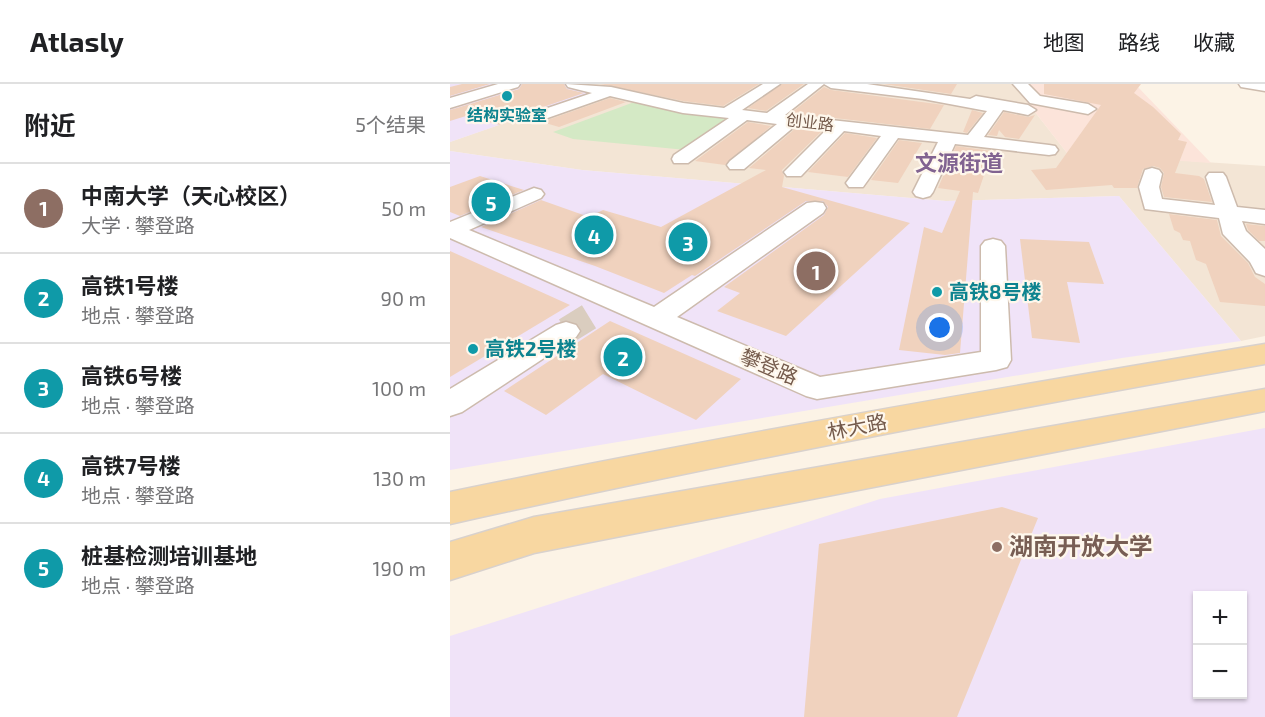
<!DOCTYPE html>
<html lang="zh">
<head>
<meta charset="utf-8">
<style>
	:root { --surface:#fff; --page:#f6f6f6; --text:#202124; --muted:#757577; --line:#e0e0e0; --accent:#7c3aed }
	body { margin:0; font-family:"Exo 2","Noto Sans SC",sans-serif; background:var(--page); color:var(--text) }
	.controls { position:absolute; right:18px; bottom:18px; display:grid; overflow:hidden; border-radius:0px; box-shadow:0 2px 4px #0004 }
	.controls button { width:54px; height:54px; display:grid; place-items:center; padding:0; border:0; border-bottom:2px solid var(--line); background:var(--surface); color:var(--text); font:30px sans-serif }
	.you { position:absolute; left:490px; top:244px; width:21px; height:21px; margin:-15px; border:4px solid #fff; border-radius:50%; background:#1a73e8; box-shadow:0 0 0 9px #1a73e833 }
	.badge { display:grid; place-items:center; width:39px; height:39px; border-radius:50%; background:var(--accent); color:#fff; font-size:20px; font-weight:700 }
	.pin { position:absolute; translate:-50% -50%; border:3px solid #fff; box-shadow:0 2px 6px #0006 }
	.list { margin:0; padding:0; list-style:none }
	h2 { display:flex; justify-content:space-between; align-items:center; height:78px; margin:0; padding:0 24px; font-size:26px }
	h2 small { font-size:20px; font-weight:400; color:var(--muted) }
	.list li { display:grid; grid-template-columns:39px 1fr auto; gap:18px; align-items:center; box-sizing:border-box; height:90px; padding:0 24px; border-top:2px solid var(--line) }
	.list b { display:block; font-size:22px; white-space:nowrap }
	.list p { margin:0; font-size:20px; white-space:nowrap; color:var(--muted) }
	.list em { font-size:20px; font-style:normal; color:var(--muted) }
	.map { position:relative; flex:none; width:815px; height:633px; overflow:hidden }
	header { display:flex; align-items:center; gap:36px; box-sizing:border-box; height:84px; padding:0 30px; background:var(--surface); border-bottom:2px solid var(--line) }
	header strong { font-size:28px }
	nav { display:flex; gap:33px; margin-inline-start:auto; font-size:21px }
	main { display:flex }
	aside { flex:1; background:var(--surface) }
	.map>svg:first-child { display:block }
	.residential { fill:#f3e5d5 }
	.commercial { fill:#fce4da }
	.education { fill:#f0e3f8; fill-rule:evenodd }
	.green { fill:#d4e9c5 }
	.building { fill:#f0d2be }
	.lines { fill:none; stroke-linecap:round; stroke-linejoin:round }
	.minor-tunnel { stroke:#dacdbf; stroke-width:27; stroke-dasharray:27 14; stroke-linecap:butt }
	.minor-casing { stroke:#cdbbad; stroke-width:3 }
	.major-casing { stroke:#d8d1cd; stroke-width:3 }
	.minor { fill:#fff; fill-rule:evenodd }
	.major { fill:#f8d7a1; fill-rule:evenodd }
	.culture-dot { fill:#0f9aa8; stroke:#fef7ec; stroke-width:2 }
	.education-dot { fill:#8d6e63; stroke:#fef7ec; stroke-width:2 }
	.labels { text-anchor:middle; stroke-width:4.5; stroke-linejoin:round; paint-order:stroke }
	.far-culture-label { font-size:16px; font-weight:bold; fill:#0d838f; stroke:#fef7ec }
	.far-street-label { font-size:16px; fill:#745a4b; stroke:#fef7ec }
	.culture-label { font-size:20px; font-weight:bold; fill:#0d838f; stroke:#fef7ec; text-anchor:start }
	.street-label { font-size:20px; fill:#745a4b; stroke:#fef7ec }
	.far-district-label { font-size:22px; font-weight:bold; fill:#816391; stroke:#fef7ec }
	.near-education-label { font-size:24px; font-weight:bold; fill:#785e54; stroke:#fef7ec; text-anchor:start }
</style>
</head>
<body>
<header>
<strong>Atlasly</strong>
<nav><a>地图</a><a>路线</a><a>收藏</a></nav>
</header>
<main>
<aside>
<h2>附近<small>5个结果</small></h2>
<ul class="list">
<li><span class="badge" style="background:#8d6e63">1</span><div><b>中南大学（天心校区）</b><p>大学 · 攀登路</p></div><em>50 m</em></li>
<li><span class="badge" style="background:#0f9aa8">2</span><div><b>高铁1号楼</b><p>地点 · 攀登路</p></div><em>90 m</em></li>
<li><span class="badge" style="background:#0f9aa8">3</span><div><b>高铁6号楼</b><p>地点 · 攀登路</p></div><em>100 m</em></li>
<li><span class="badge" style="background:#0f9aa8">4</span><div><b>高铁7号楼</b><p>地点 · 攀登路</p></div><em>130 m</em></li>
<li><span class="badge" style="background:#0f9aa8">5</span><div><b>桩基检测培训基地</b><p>地点 · 攀登路</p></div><em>190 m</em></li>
</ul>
</aside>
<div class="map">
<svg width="815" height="633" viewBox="0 0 815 633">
	<rect width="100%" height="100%" fill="#fcf3e6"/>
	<polygon class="residential" points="123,0 563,0 617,69 815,82 815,252 791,257 669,112 496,117 132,86 0,67 0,58 149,6"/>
	<polygon class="commercial" points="563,0 685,0 761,79 617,69"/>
	<g class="education">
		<polygon points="0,0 123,0 150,6 0,58"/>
		<polygon points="0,67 132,86 496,117 669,112 791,257 672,274 0,386"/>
		<path d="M815,344V633H0V552L430,415ZM748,512H792V610H748Z"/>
	</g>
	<polygon class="green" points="187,17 284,32 236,66 123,55 103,48"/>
	<g class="building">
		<polygon points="12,0 40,0 0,12 0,3"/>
		<polygon points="72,0 114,0 117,5 134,9 76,29 73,33 50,41 16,32 0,37 0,26 69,5"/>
		<polygon points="150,0 309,0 273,22 233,17"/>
		<polygon points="332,0 354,0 316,27 298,24"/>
		<polygon points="433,0 507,0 501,10"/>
		<polygon points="594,0 691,0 684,9 703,23 731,50 728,56 737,58 725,89 749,92 754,95 762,118 714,113 711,103 714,89 710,84 703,82 693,85 687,104 664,104 662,101 596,106 581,86 606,84 651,21 594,10"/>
		<polygon points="374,3 381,6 494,21 480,45 341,29"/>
		<polygon points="160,14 176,18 109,43 92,38"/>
		<polygon points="522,26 533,29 517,49 513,48"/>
		<polygon points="554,28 578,33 585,31 569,55 555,53 549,46 547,52 538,51"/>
		<polygon points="298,38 321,42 275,81 245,77"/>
		<polygon points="346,44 372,47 332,86 334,92 332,103 460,139 336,252 267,227 290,209 274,203 374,131 378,123 373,117 356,117 245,192 242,191 214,209 145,182 31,143 91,116 139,133 153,126 211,143 316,86 299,84"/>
		<polygon points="395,49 427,54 398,93 358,88"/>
		<polygon points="449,56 472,59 448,99 421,96"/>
		<polygon points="506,62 542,67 528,109 523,108 510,269 495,271 449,266 474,143 492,149 510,107 488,104"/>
		<polygon points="30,92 74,106 10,132 0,128 0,103"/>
		<polygon points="719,130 767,136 771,152 798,179 805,193 815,200 815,222 770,218 756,180 746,176 740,157 733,156 730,149 724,146"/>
		<polygon points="796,140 815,142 815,157 809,157 798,146"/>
		<polygon points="570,155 639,158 654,200 617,198 630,259 582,254"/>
		<polygon points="0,167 120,221 0,293"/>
		<polygon points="160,237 291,295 246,336 153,290 96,331 54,307"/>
		<polygon points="552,423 588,434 507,633 354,633 369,460"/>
	</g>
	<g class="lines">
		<polyline class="minor-tunnel" points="116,247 142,231"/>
		<defs>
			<g id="minor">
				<polygon points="48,0 70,0 68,3 0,24 0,14"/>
				<path d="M116,0L161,3L233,19L274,24L313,0H330L292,26L317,29L358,0H417L520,15L526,12L578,21L586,26L578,31L553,26L534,53L599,61L605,62L608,66L605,70L599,71L505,60L483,108L480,112L473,114L466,112L463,108L488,58L448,54L413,103H399L396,99L431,52L394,47L351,92H337L334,88L377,45L345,42L294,85H280L277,81L280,77L327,40L297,36L238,79H224L222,75L224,71L279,34L233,29L160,12L89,37H77L75,34L77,31L142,9L118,3ZM374,0L381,4L473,15L537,27L518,51L335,31Z"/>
				<polygon points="563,0 578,0 590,12 638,20 646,25 638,30 580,19"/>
				<polygon points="789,0 815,0 815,7 791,3"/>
				<polygon points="702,84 709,86 712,90 709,103 712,115 765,121 756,93 759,89 773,89 776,93 787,123 815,126 815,140 792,137 796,147 815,165 815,192 806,189 800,178 773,150 769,134 695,125 689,103 695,86"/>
				<polygon points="84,104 91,106 94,110 91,114 19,146 204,223 357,119 365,118 373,119 376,124 373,129 227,233 370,293 531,268 531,162 535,157 543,155 551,157 555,162 561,276 557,283 546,286 367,315 356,312 0,154 0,138"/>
				<polygon points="116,238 126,241 130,247 126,253 12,328 0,332 0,305 106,241"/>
			</g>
			<g id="major">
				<path d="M815,260V280C542,328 270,380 0,440V408C271,352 542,305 815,260Z"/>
				<polygon points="815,305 815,327 84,469 0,496 0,458 84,433"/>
			</g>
		</defs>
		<use href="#minor" class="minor-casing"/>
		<use href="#major" class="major-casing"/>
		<use href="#minor" class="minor"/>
		<use href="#major" class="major"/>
	</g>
	<g class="culture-dot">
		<circle cx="57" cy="12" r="6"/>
		<circle cx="487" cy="208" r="6"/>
		<circle cx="23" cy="265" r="6"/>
	</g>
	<circle class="education-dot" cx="547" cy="463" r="6"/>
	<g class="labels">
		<g class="far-culture-label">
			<text x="57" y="37">结构实验室</text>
		</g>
		<g class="far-street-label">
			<text transform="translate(360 38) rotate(7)" y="6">创业路</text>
		</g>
		<g class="culture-label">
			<text x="499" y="215">高铁8号楼</text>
			<text x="35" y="272">高铁2号楼</text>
		</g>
		<g class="street-label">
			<text transform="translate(319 283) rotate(23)" y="7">攀登路</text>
			<text transform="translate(407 343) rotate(-11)" y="7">林大路</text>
		</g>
		<g class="far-district-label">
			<text x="509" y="87">文源街道</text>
		</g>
		<g class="near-education-label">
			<text x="559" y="471">湖南开放大学</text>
		</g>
	</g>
</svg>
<div class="controls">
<button>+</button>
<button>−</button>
</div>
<div class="you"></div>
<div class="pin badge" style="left:366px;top:187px;background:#8d6e63">1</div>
<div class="pin badge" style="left:173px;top:273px;background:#0f9aa8">2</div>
<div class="pin badge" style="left:238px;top:158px;background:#0f9aa8">3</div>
<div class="pin badge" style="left:144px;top:151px;background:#0f9aa8">4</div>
<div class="pin badge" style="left:41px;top:118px;background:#0f9aa8">5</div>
</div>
</main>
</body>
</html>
